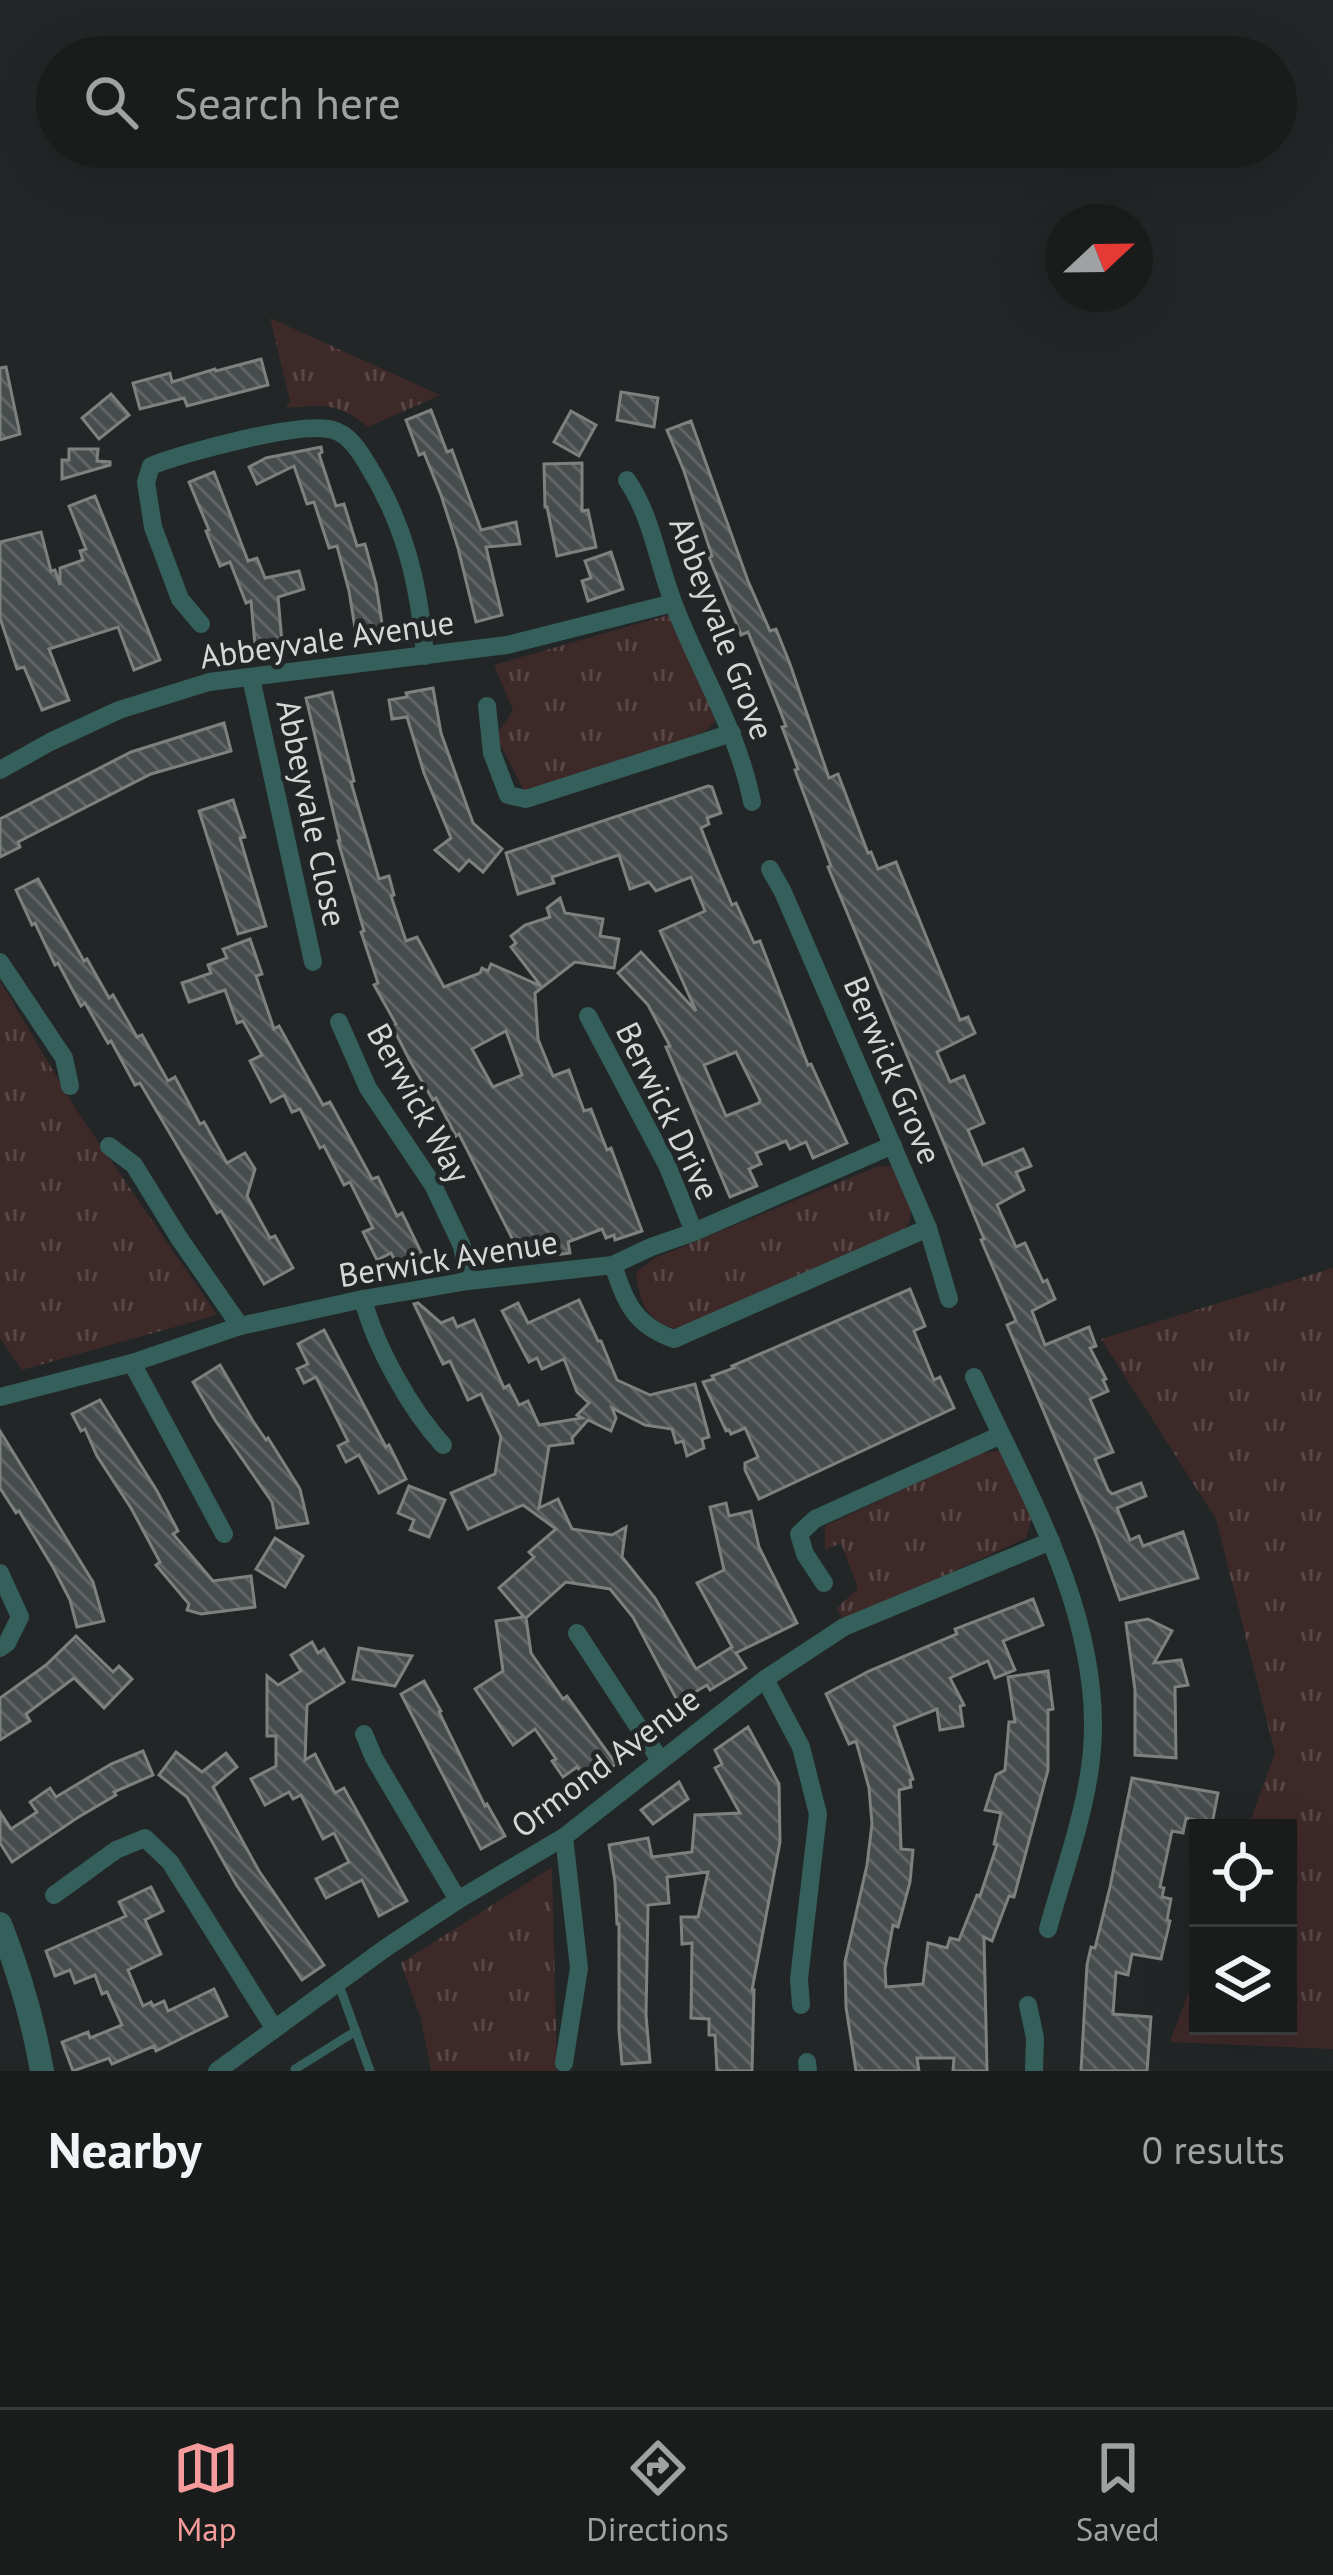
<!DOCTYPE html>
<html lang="en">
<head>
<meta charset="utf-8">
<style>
	:root { --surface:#1a1c1c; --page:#272929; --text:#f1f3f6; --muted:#9fa1a3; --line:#383a3b; --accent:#f59b9c }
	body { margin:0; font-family:"PT Sans",sans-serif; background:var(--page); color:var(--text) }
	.controls { position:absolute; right:36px; bottom:36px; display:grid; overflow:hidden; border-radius:0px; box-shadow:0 12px 48px #0002 }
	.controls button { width:108px; height:108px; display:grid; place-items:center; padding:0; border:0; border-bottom:3px solid var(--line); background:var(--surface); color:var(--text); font:60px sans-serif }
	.compass { position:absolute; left:1045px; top:204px; width:108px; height:108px; border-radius:50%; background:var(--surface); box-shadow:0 12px 48px #0002; rotate:68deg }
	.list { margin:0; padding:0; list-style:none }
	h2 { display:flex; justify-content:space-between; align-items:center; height:156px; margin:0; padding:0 48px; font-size:51px }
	h2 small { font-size:39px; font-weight:400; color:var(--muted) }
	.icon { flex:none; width:66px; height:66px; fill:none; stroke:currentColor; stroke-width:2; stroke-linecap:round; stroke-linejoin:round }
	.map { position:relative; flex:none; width:1333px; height:2071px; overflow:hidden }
	.search { position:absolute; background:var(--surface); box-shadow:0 12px 48px #0002; left:36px; right:36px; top:36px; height:132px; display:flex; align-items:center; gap:30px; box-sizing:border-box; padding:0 42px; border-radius:66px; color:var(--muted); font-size:45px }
	.sheet { height:336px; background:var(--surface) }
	nav { display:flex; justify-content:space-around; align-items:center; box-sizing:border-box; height:168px; border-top:3px solid var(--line); background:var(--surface); font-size:33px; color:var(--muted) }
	nav a { display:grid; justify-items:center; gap:6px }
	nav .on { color:var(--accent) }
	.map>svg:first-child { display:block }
	.grass { fill:url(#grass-tufts) }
	.building { fill:url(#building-back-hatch); stroke:#7d8281; stroke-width:3; fill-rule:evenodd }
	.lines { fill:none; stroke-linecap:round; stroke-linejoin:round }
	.service { stroke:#345f5b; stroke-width:9 }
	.minor { stroke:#345f5b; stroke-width:18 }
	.tertiary { stroke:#345f5b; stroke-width:24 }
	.labels { text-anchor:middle; stroke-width:9; stroke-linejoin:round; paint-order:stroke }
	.street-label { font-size:33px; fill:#d6d8d8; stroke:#222626 }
</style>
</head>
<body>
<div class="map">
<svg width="1333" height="2071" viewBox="0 0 1333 2071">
	<defs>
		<pattern id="grass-tufts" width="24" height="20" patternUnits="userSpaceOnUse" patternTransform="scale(3)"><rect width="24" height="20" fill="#3e2929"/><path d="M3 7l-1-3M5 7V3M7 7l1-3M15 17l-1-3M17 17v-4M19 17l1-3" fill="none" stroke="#594747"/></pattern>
		<pattern id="building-back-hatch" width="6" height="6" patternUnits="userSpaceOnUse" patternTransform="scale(3)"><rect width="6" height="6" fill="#474c4c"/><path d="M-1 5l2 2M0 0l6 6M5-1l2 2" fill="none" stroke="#616565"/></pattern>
	</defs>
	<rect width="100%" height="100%" fill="#222626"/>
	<g class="grass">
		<path d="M270,318L440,395L368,427C337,402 325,405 286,408L290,401Z"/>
		<polygon points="668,615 715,713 715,722 706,731 528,798 496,736 513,710 494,665"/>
		<polygon points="0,981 77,1111 217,1315 22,1370 0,1338"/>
		<path d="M879,1166L892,1167C901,1187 920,1210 905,1229L676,1329C646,1321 639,1301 636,1272L655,1258Z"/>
		<polygon points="1333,1268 1333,2049 1170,2042 1198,1966 1198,2026 1288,2026 1288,1828 1248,1828 1275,1753 1216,1519 1101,1339"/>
		<polygon points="1000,1451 1032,1516 1026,1538 844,1622 837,1608 858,1588 841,1543 825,1550 825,1526 981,1453"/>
		<polygon points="552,1867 557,2071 431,2071 421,2019 401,1963"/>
	</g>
	<g class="building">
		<polygon points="261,359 268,385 187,406 184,398 140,409 133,383 170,373 172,382 215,369 216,371"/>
		<polygon points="6,367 20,434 0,440 0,368"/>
		<polygon points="621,392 658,398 654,427 617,420"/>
		<polygon points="111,394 129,415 99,439 82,418"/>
		<polygon points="431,410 447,452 452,450 481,530 516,522 520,544 486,547 502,615 476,622 458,548 441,495 424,453 419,455 406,420"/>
		<polygon points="571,411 596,425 579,456 554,442"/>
		<polygon points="691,421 748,581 770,631 776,629 790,664 829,778 838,774 868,853 871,852 878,869 896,862 960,1020 968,1017 975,1033 937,1052 950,1082 964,1076 984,1123 968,1130 983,1165 1023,1149 1031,1166 1016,1172 1024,1190 997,1205 1016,1247 1025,1243 1043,1282 1047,1280 1055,1299 1032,1311 1045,1345 1089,1327 1096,1346 1090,1348 1106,1379 1103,1380 1108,1391 1090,1399 1113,1452 1095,1459 1108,1490 1112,1494 1141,1483 1146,1496 1117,1508 1130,1540 1139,1536 1143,1546 1183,1532 1198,1578 1120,1600 1097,1537 1007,1325 1016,1321 981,1240 984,1239 828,867 831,866 795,770 798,769 782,727 786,726 775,698 748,632 741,635 709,557 712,556 684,471 667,430"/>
		<polygon points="321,447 322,452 319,454 336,506 344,504 357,546 365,544 376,584 383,630 356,634 349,591 337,546 329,548 314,502 307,504 294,466 257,484 249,467 266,458"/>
		<polygon points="69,449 98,449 97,461 110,462 110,465 62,479 62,460 69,460"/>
		<polygon points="582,463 582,511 588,510 596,547 557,556 547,507 545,507 544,464"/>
		<polygon points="214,472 248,561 257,558 265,578 299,571 304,589 278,597 282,642 255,645 251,601 246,603 230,562 220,566 206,531 209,530 189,482"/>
		<polygon points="95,496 160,660 134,670 118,627 49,649 69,700 42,710 24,667 17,669 0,618 0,542 41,532 51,571 55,570 60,585 60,568 83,560 80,551 86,549 69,506"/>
		<polygon points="611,552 623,589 588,601 582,581 591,578 585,561"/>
		<polygon points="433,688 441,733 473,823 502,849 483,872 469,860 459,871 435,850 451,838 424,773 407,717 392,719 389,700 407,697 406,693"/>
		<path d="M332,692L354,781L351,782L379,879L389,876L394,895L391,896L406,941L417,937L444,987L480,973L482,968L488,971L491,964L541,986L511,947L516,943L511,936L525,925L550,917L547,908L560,898L565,913L603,919L600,936L619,939L614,968L575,962L535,993L538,1039L553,1076L569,1070L584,1111L591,1109L607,1150L611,1148L642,1231L615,1240L614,1235L606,1238L602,1229L568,1242L570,1253L547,1256L544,1241L519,1252L459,1134L456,1136L436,1098L433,1100L410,1061L392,1026L396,1024L374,985L378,983L361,932L364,931L338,841H340L306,698ZM506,1031L522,1075L493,1087L472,1049Z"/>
		<polygon points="224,723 231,751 151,774 18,842 20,847 0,857 0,819 131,752"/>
		<path d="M708,786L712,787L721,813L707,818L709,824L701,828L715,864L732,905L736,903L754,943L760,941L808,1065L811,1064L847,1143L813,1158L806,1142L790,1149L786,1141L756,1153L761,1164L749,1169L757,1186L730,1197L666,1047L670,1046L648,1005L618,973L641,952L696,1011L660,931L705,911L691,877L656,891L649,882L630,889L619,855L552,877L554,883L518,894L506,853ZM736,1052L760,1100L759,1103L726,1116L704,1065Z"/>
		<polygon points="233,800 245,837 240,838 266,926 238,934 199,811"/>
		<polygon points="38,879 84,961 87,959 109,998 113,995 137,1037 142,1035 168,1081 175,1077 200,1124 204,1122 227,1163 245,1153 255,1169 247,1196 270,1238 275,1236 293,1268 264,1284 221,1211 217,1213 140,1083 135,1085 111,1041 108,1043 85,1003 81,1006 58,963 55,965 35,923 32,925 16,890"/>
		<polygon points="250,939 262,974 256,976 274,1029 279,1026 323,1105 330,1102 372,1179 378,1177 397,1216 402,1213 423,1256 399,1268 391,1253 377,1260 363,1232 373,1228 350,1182 344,1185 324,1146 320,1148 300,1109 292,1112 284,1095 271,1102 250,1061 262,1055 243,1021 237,1023 225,990 189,1002 182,983 211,973 208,965 227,958 223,949"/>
		<polygon points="910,1289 925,1326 914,1331 934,1380 940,1377 954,1408 759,1499 745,1470 745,1463 758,1457 745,1428 731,1434 729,1430 726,1431 703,1382 714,1379 712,1376 734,1368 732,1366"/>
		<polygon points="579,1300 598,1341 601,1341 617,1380 650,1395 695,1384 709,1437 702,1439 704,1448 687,1456 683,1441 676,1443 672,1429 645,1425 612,1408 616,1418 611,1431 588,1420 572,1438 573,1443 549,1446 539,1508 558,1499 572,1529 612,1535 626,1527 622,1557 655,1598 696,1669 732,1647 697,1583 724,1570 710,1507 726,1503 729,1516 751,1511 759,1547 797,1623 736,1653 746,1668 710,1690 707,1685 678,1702 633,1617 610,1589 566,1582 526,1618 531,1653 563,1699 567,1696 616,1764 589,1783 577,1767 563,1777 552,1761 556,1759 535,1729 513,1745 475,1689 503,1671 496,1621 524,1617 499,1588 534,1557 529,1552 556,1529 523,1505 468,1529 451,1493 495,1474 501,1437 481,1394 468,1400 450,1361 443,1364 414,1304 418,1303 441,1323 453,1318 457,1327 474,1320 504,1388 509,1385 519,1405 528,1401 539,1425 582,1418 577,1415 589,1403 577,1392 564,1359 542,1369 537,1358 529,1362 502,1311 518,1303 528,1323"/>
		<polygon points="324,1330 386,1447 389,1445 406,1479 379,1493 359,1455 346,1462 338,1446 348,1441 316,1377 304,1383 297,1369 308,1364 298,1344"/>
		<polygon points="220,1365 253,1421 266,1440 268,1438 300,1489 308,1523 277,1528 272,1502 215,1420 193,1382"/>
		<polygon points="100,1400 157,1491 178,1531 173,1534 213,1581 251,1576 255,1607 201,1614 187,1610 189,1604 156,1565 160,1562 131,1508 97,1456 85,1429 81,1431 72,1414"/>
		<polygon points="0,1431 93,1582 104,1621 77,1627 70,1600 54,1569 19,1511 16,1513 0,1488"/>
		<polygon points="409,1486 445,1500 429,1537 410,1530 414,1520 398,1513"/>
		<polygon points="275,1538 303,1556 285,1587 256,1569"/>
		<polygon points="1033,1599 1043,1625 1003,1641 1015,1670 995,1678 988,1661 950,1678 964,1705 960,1706 963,1726 940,1730 937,1709 894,1726 913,1779 910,1780 911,1787 899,1790 901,1849 913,1850 910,1882 898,1927 893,1925 885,1969 886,1987 923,1984 928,1943 947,1948 950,1938 959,1940 977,1895 980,1896 997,1845 994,1844 1001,1813 985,1810 996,1775 1005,1770 1009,1722 1015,1722 1008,1677 1048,1671 1053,1709 1048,1710 1048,1770 1014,1897 1009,1896 992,1941 984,1937 987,2071 953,2071 954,2058 917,2058 919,2071 856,2071 846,2007 845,1962 867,1865 872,1824 869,1788 856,1741 849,1744 826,1694 869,1671 957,1634 955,1629"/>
		<polygon points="1148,1619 1172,1631 1154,1663 1181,1660 1188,1685 1175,1687 1176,1758 1135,1755 1135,1690 1126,1623"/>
		<polygon points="76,1636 113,1672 119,1666 132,1679 104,1708 74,1678 26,1714 30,1721 0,1740 0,1698 46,1665"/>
		<polygon points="312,1642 318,1653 324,1649 344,1682 307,1705 305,1760 315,1754 335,1793 344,1788 407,1901 379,1916 362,1880 326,1898 316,1879 349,1862 334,1833 323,1839 301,1795 293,1799 289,1792 265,1805 251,1779 276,1766 276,1736 267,1736 267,1676 278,1685 301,1671 291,1655"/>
		<polygon points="359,1648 375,1651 412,1656 395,1686 353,1679"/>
		<polygon points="424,1681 441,1711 439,1712 485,1806 487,1804 505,1836 481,1849 401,1694"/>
		<polygon points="748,1727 779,1784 780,1842 752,1990 754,1990 752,2071 717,2071 715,2035 709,2035 709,2019 691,2018 692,1943 682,1944 681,1917 698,1917 708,1872 667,1877 669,1903 648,1905 646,2015 650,2062 622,2064 619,2031 619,1924 617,1924 615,1882 609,1845 648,1838 652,1857 692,1852 695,1815 740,1813 715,1768 722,1764 715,1750"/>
		<polygon points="143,1751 153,1775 114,1792 116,1795 77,1818 12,1862 0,1843 0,1812 11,1829 37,1812 30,1802 50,1788 56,1797 111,1764"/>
		<polygon points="176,1752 202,1772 226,1753 237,1767 213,1787 259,1871 324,1965 302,1980 237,1886 187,1797 159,1775"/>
		<polygon points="1132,1778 1218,1793 1212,1824 1186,1818 1183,1833 1172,1831 1160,1887 1164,1888 1162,1897 1171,1899 1167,1920 1170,1921 1161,1959 1132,1954 1128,1975 1116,1972 1113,2014 1151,2017 1147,2071 1081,2071 1087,1965 1091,1947 1095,1948 1110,1887"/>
		<polygon points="679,1782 688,1799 653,1824 641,1810"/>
		<polygon points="151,1887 163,1911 145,1920 161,1954 128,1970 143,2006 151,2002 153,2006 164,2001 168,2011 214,1989 227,2016 156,2051 154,2046 112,2064 109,2058 73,2071 62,2042 88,2032 90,2038 122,2025 107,1992 102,1994 95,1975 75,1983 70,1970 55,1976 46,1951 126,1916 119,1902"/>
	</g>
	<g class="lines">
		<g class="service">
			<polyline points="338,1982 370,2071"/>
			<polyline points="295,2069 356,2031"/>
		</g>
		<g class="minor">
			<path d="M627,480C652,517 657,560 673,602C698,669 738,730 752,802"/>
			<path d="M201,624L180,599L153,527L146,482L151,466C183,453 304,420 333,430C348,434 358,449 366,462C405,524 419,583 425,656"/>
			<polyline points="251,678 313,962"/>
			<polyline points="487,706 492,753 508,795 526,799 732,733"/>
			<polyline points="0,770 50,742 119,710 209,682 507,645 673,603"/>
			<polyline points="770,869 783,892 928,1228 949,1299"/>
			<polyline points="0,962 64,1058 70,1086"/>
			<polyline points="588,1016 667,1165 694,1232"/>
			<polyline points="339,1022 368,1088 433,1185 462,1246 468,1281"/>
			<polyline points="109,1146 134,1165 179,1238 240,1326"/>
			<path d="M613,1265C626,1303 634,1325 674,1339L928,1228"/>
			<path d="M363,1299C375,1346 410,1409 443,1445"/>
			<polyline points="132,1363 224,1534"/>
			<path d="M974,1377C1024,1487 1092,1598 1093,1723C1094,1792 1066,1863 1048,1929"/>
			<polyline points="0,1397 132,1363 240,1326 363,1299 468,1281 613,1265 651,1247 694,1232 893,1145"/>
			<polyline points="0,1573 20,1617 7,1643 0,1648"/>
			<polyline points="824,1583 805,1554 799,1534 815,1519 1001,1435"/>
			<polyline points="577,1633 660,1760"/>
			<polyline points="765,1679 801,1747 818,1814 799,1979 801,2005"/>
			<polyline points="364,1734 374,1758 458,1900"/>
			<polyline points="564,1837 579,1968 564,2063"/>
			<polyline points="54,1895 116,1850 145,1838 170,1862 274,2028"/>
			<polyline points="1028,2005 1035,2038 1034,2071"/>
			<polyline points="807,2062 808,2071"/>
			<polyline points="217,2071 387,1947 458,1900 564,1837 765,1679 844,1627 1051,1541"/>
		</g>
		<path class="tertiary" d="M0,1924C19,1972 33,2020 42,2071"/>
	</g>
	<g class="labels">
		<g class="street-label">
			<text transform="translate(722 628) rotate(69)" y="12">Abbeyvale Grove</text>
			<text transform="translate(327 639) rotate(-8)" y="12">Abbeyvale Avenue</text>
			<text transform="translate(312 813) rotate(78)" y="12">Abbeyvale Close</text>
			<text transform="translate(893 1070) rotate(67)" y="12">Berwick Grove</text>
			<text transform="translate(419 1103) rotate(61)" y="12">Berwick Way</text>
			<text transform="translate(668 1111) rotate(64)" y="12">Berwick Drive</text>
			<text transform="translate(448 1258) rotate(-9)" y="12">Berwick Avenue</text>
			<text transform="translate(605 1762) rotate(-37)" y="12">Ormond Avenue</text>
		</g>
	</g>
</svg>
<div class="controls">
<button><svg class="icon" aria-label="locate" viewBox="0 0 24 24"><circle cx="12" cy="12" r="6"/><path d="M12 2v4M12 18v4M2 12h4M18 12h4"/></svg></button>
<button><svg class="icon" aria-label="layers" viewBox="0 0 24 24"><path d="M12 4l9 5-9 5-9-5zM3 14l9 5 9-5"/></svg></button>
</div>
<svg class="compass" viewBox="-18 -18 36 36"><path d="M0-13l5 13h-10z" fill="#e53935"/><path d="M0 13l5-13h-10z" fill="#9fa1a3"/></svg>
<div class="search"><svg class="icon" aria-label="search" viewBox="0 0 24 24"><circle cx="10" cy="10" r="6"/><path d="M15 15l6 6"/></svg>Search here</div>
</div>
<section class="sheet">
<h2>Nearby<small>0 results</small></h2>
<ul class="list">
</ul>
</section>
<nav>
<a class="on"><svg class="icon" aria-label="map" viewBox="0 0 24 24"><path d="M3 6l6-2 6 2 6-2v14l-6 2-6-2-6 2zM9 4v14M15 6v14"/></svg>Map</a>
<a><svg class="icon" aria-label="directions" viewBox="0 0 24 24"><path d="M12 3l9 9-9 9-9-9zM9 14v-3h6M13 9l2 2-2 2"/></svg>Directions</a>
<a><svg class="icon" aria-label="saved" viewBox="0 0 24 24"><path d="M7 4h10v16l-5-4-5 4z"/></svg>Saved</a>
</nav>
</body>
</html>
